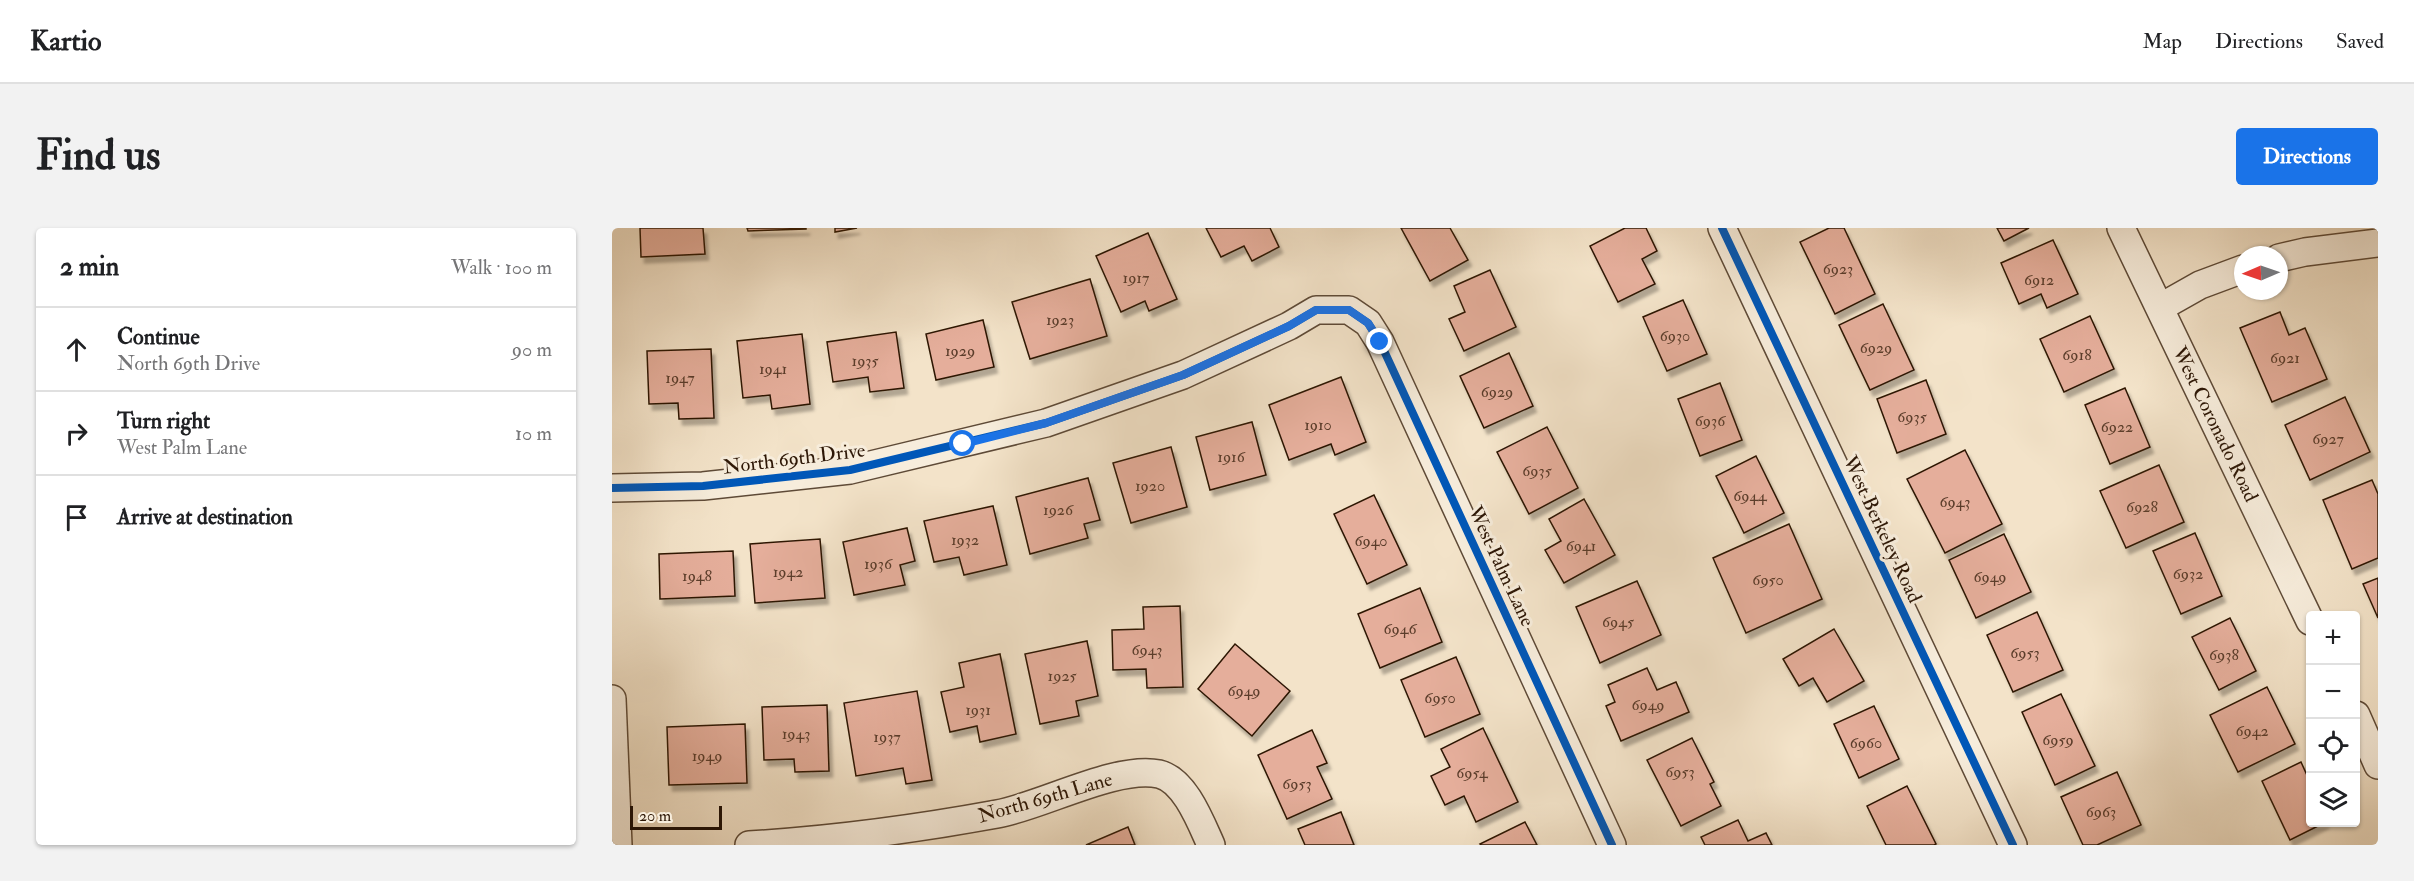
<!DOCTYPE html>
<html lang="en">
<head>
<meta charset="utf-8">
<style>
	:root { --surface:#fff; --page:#f2f2f2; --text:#202124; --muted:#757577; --line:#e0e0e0; --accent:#1a73e8 }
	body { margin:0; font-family:"IM FELL Double Pica",serif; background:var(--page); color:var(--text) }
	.controls { position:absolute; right:18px; bottom:18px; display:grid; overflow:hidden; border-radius:6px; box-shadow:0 2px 4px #0004 }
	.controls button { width:54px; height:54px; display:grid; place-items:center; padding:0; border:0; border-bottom:2px solid var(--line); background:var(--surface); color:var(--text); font:30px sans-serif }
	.compass { position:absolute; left:1622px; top:18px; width:54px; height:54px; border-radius:50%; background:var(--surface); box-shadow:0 2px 4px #0004; rotate:268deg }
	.scale { position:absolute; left:18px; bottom:15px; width:92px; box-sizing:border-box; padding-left:6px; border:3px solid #2d1706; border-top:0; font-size:16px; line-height:21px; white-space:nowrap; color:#2d1706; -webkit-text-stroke:4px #f7eddc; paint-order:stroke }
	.stop { position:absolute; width:18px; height:18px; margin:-14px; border:4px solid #1a73e8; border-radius:50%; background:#fff }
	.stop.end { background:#1a73e8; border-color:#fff; box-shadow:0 2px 6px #0008 }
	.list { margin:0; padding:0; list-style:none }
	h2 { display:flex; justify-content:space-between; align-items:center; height:78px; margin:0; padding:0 24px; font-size:26px }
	h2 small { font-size:20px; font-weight:400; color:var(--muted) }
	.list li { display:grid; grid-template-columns:39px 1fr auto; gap:18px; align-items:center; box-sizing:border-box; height:84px; padding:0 24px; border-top:2px solid var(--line) }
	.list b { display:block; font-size:22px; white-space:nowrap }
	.list p { margin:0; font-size:20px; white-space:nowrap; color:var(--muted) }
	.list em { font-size:20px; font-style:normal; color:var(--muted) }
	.icon { flex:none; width:33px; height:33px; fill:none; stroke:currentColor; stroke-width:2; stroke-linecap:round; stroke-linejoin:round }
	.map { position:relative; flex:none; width:1766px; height:617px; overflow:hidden; border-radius:6px }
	header { display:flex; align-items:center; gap:36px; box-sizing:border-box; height:84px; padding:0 30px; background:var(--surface); border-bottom:2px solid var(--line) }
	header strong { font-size:28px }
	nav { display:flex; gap:33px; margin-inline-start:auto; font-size:21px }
	.intro { display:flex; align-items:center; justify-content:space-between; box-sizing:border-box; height:144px; padding:0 36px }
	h1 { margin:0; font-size:42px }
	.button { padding:15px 27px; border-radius:6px; background:var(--accent); color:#fff; font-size:21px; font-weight:700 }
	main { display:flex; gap:36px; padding:0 36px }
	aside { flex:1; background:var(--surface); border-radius:6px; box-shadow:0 2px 4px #0004 }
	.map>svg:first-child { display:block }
	.building { fill:#e5ae9b; stroke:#2d1706; stroke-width:1.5; filter:url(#shadow) }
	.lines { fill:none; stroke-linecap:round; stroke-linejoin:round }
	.minor-casing { stroke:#5e4a37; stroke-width:30 }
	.minor { stroke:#f7eddc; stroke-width:27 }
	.cycleway-casing { stroke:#f7eddc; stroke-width:11 }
	.cycleway { stroke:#0057b8; stroke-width:8 }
	.route { stroke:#1a73e8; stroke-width:8 }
	.labels { text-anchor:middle; stroke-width:6; stroke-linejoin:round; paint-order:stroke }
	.number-label { font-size:16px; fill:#5b3d2b }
	.street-label { font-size:20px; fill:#2d1706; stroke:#f7eddc }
</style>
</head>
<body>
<header>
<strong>Kartio</strong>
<nav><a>Map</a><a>Directions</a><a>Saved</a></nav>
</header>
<div class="intro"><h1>Find us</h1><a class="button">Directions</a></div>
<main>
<aside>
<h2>2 min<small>Walk · 100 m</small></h2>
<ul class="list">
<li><svg class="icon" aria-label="ahead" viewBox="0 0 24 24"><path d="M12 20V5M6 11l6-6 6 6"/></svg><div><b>Continue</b><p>North 69th Drive</p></div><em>90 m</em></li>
<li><svg class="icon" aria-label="right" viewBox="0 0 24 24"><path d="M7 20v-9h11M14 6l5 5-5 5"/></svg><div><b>Turn right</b><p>West Palm Lane</p></div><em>10 m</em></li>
<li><svg class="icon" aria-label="arrive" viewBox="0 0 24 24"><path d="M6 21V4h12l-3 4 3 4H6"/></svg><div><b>Arrive at destination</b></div></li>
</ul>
</aside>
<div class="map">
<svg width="1766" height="617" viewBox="0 0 1766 617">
	<defs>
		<filter id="shadow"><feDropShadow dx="3.5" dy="6" stdDeviation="1.5" flood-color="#0004"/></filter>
	</defs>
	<rect width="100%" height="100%" fill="#f3e3c9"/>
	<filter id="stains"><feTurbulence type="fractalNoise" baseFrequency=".00333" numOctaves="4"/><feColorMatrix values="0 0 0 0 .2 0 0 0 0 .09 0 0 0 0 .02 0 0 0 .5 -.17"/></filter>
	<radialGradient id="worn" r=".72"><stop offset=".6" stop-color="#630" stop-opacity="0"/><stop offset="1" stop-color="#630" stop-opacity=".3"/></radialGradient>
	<g class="building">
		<polygon points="28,0 91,0 93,26 29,29"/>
		<polygon points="135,0 194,0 194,1 136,3"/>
		<polygon points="223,0 245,0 223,4"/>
		<polygon points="594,0 658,0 667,19 640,33 632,18 609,29"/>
		<polygon points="789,0 838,0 856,32 818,53"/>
		<polygon points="1013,0 1034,0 1045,23 1030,31 1043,56 1006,74 978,18"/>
		<polygon points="1217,0 1232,0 1263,66 1223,86 1188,14"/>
		<polygon points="1385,0 1417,0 1392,13"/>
		<polygon points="536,5 565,71 537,83 533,73 509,84 484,28"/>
		<polygon points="1441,12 1466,66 1435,80 1429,66 1407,76 1389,35"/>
		<polygon points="878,42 904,99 852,123 837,91 853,84 842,58"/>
		<polygon points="478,51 495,108 418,131 400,74"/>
		<polygon points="1071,72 1095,126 1055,143 1031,89"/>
		<polygon points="1271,76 1302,142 1258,162 1227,97"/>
		<polygon points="1668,84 1677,107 1693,100 1715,151 1660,174 1628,100"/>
		<polygon points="1478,88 1502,141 1452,164 1428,111"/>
		<polygon points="371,92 382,139 324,152 314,106"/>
		<polygon points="284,104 292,160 258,164 256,149 221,154 215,114"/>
		<polygon points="190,106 198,176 160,181 158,167 131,170 125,113"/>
		<polygon points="99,121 102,190 67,191 66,175 37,176 35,123"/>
		<polygon points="897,125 921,178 872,200 848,148"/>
		<polygon points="729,149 754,214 723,227 719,216 677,232 657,177"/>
		<polygon points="1314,152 1334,206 1285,225 1265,171"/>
		<polygon points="1108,155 1130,212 1088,228 1066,171"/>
		<polygon points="1513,160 1538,219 1498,236 1473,177"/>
		<polygon points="1733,169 1758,224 1698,252 1673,197"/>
		<polygon points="640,194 654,247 598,262 584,209"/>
		<polygon points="935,199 966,260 917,286 885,224"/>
		<polygon points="559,219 575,279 519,295 501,235"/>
		<polygon points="1353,222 1390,296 1333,325 1295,251"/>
		<polygon points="1144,228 1172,285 1132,305 1104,248"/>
		<polygon points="1547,237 1572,294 1514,320 1488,263"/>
		<polygon points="476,250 488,292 472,296 476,310 418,326 404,269"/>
		<polygon points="1760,252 1766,266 1766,330 1740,341 1711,272"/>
		<polygon points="762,267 795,337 755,356 722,286"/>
		<polygon points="972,271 1003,327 952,355 933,322 949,313 937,291"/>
		<polygon points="381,278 395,337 352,347 347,329 322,334 312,293"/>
		<polygon points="1177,296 1210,371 1134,405 1101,330"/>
		<polygon points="295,300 303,333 288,337 293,357 242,367 231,314"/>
		<polygon points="1583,305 1610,368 1569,386 1541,323"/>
		<polygon points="1392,306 1419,364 1364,390 1337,332"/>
		<polygon points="208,311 213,370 143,375 138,316"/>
		<polygon points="121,323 123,368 48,371 47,326"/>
		<polygon points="1766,350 1766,390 1751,356"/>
		<polygon points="1025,353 1049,407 988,435 964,379"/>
		<polygon points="808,360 830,414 768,440 746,386"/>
		<polygon points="568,378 571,459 535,460 534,441 501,442 500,402 532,401 531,379"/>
		<polygon points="1425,384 1451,442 1401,464 1375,407"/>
		<polygon points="1618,390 1644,443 1607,462 1580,409"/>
		<polygon points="1222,401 1252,453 1215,474 1201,450 1187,458 1171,431"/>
		<polygon points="475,413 486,468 464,473 467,488 428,496 413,426"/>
		<polygon points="623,416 678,463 640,508 586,461"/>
		<polygon points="388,426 404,506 368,514 365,498 338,504 329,464 352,459 347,435"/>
		<polygon points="844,429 868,486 813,509 789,452"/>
		<polygon points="1035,440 1045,462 1064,454 1077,484 1009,513 994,478 1003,474 996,457"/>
		<polygon points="1655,459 1683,516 1626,544 1598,487"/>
		<polygon points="305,463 320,552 294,556 291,540 244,548 232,475"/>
		<polygon points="1449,466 1483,538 1443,557 1410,484"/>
		<polygon points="215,477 217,543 183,544 182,531 152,532 150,479"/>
		<polygon points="1262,478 1287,531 1247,550 1222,496"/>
		<polygon points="133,496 135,555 57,557 55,499"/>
		<polygon points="871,500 906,574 864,594 852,568 833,577 819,548 838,539 829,521"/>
		<polygon points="700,502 715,535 705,539 720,571 675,591 646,527"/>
		<polygon points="1080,510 1102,554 1098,556 1109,578 1069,598 1035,532"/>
		<polygon points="1689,534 1698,554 1698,594 1714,594 1678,612 1650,553"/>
		<polygon points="1505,544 1529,597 1485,617 1471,617 1449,569"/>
		<polygon points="1295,558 1324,616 1322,617 1274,617 1255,578"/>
		<polygon points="729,584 742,617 693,617 686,601"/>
		<polygon points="1126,592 1136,613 1154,605 1160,617 1093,617 1089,609"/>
		<polygon points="913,594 925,617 869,617 868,616"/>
		<polygon points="516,599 523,617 474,617"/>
	</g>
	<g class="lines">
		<defs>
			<g id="minor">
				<polyline points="1110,0 1401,617"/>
				<polyline points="1509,0 1698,393"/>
				<polyline points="1667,30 1693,24 1766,15"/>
				<polyline points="1549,79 1588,57 1631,41"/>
				<polyline points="0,260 91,258 238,242 434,195 571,147 677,98 704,82 737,82 756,95 768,114 1000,617"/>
				<polyline points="0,471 6,617"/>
				<polyline points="1744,487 1766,537"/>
				<path d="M137,617C220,612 303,601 385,586C430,578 504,537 547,546C573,552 589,595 599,617"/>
			</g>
		</defs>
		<use href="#minor" class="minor-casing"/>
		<use href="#minor" class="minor"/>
		<defs>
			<g id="cycleway">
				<polyline points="1110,0 1401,617"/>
				<polyline points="0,260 91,258 238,242 434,195 571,147 677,98 704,82 737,82 756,95 768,114 1000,617"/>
			</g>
		</defs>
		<use href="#cycleway" class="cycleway-casing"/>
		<use href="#cycleway" class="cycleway"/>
	</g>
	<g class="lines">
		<polyline class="route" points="351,216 434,195 571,147 677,98 704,82 737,82 756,95 768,114"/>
	</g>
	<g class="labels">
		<g class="number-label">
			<text x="1226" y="46">6923</text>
			<text x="524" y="55">1917</text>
			<text x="1427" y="57">6912</text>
			<text x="448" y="97">1923</text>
			<text x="1063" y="113">6930</text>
			<text x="1264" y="125">6929</text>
			<text x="348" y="128">1929</text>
			<text x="1465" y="132">6918</text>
			<text x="1673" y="135">6921</text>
			<text x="253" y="138">1935</text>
			<text x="161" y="146">1941</text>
			<text x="68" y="155">1947</text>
			<text x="885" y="169">6929</text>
			<text x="1300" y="194">6935</text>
			<text x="1098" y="198">6936</text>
			<text x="706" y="202">1910</text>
			<text x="1505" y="204">6922</text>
			<text x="1716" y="216">6927</text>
			<text x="619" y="234">1916</text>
			<text x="925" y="248">6935</text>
			<text x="538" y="263">1920</text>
			<text x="1138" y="273">6944</text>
			<text x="1343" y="279">6943</text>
			<text x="1530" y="284">6928</text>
			<text x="446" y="287">1926</text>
			<text x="353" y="317">1932</text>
			<text x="759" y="318">6940</text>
			<text x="969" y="323">6941</text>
			<text x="266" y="341">1936</text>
			<text x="176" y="349">1942</text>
			<text x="1576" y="351">6932</text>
			<text x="85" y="353">1948</text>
			<text x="1378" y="354">6949</text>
			<text x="1156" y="357">6950</text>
			<text x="1006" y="399">6945</text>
			<text x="788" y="406">6946</text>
			<text x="535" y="427">6943</text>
			<text x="1413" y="430">6953</text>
			<text x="1612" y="432">6938</text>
			<text x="450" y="453">1925</text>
			<text x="632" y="468">6949</text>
			<text x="828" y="475">6950</text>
			<text x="1036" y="482">6949</text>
			<text x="366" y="487">1931</text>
			<text x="1640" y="508">6942</text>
			<text x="184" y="511">1943</text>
			<text x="275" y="514">1937</text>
			<text x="1446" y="517">6959</text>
			<text x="1254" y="520">6960</text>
			<text x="95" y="533">1949</text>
			<text x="1068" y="549">6953</text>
			<text x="860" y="550">6954</text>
			<text x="685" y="561">6953</text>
			<text x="1489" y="589">6963</text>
		</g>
		<g class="street-label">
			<text transform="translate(1604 196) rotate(64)" y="7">West Coronado Road</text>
			<text transform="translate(182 230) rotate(-7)" y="7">North 69th Drive</text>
			<text transform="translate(1271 301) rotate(65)" y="7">West Berkeley Road</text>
			<text transform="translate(890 338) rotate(65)" y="7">West Palm Lane</text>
			<text transform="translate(433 569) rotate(-16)" y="7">North 69th Lane</text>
		</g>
	</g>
	<rect width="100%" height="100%" filter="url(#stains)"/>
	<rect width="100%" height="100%" fill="url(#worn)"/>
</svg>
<div class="controls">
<button>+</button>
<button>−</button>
<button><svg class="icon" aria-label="locate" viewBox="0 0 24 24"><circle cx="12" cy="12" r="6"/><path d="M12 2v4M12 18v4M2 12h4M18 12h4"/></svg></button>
<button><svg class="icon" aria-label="layers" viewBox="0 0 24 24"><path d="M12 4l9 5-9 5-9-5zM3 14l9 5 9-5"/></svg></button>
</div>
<svg class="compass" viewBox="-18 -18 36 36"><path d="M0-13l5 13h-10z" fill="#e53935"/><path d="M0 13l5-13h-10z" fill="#757577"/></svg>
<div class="scale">20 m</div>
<div class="stop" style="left:351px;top:216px"></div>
<div class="stop end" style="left:768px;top:114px"></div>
</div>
</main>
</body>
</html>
